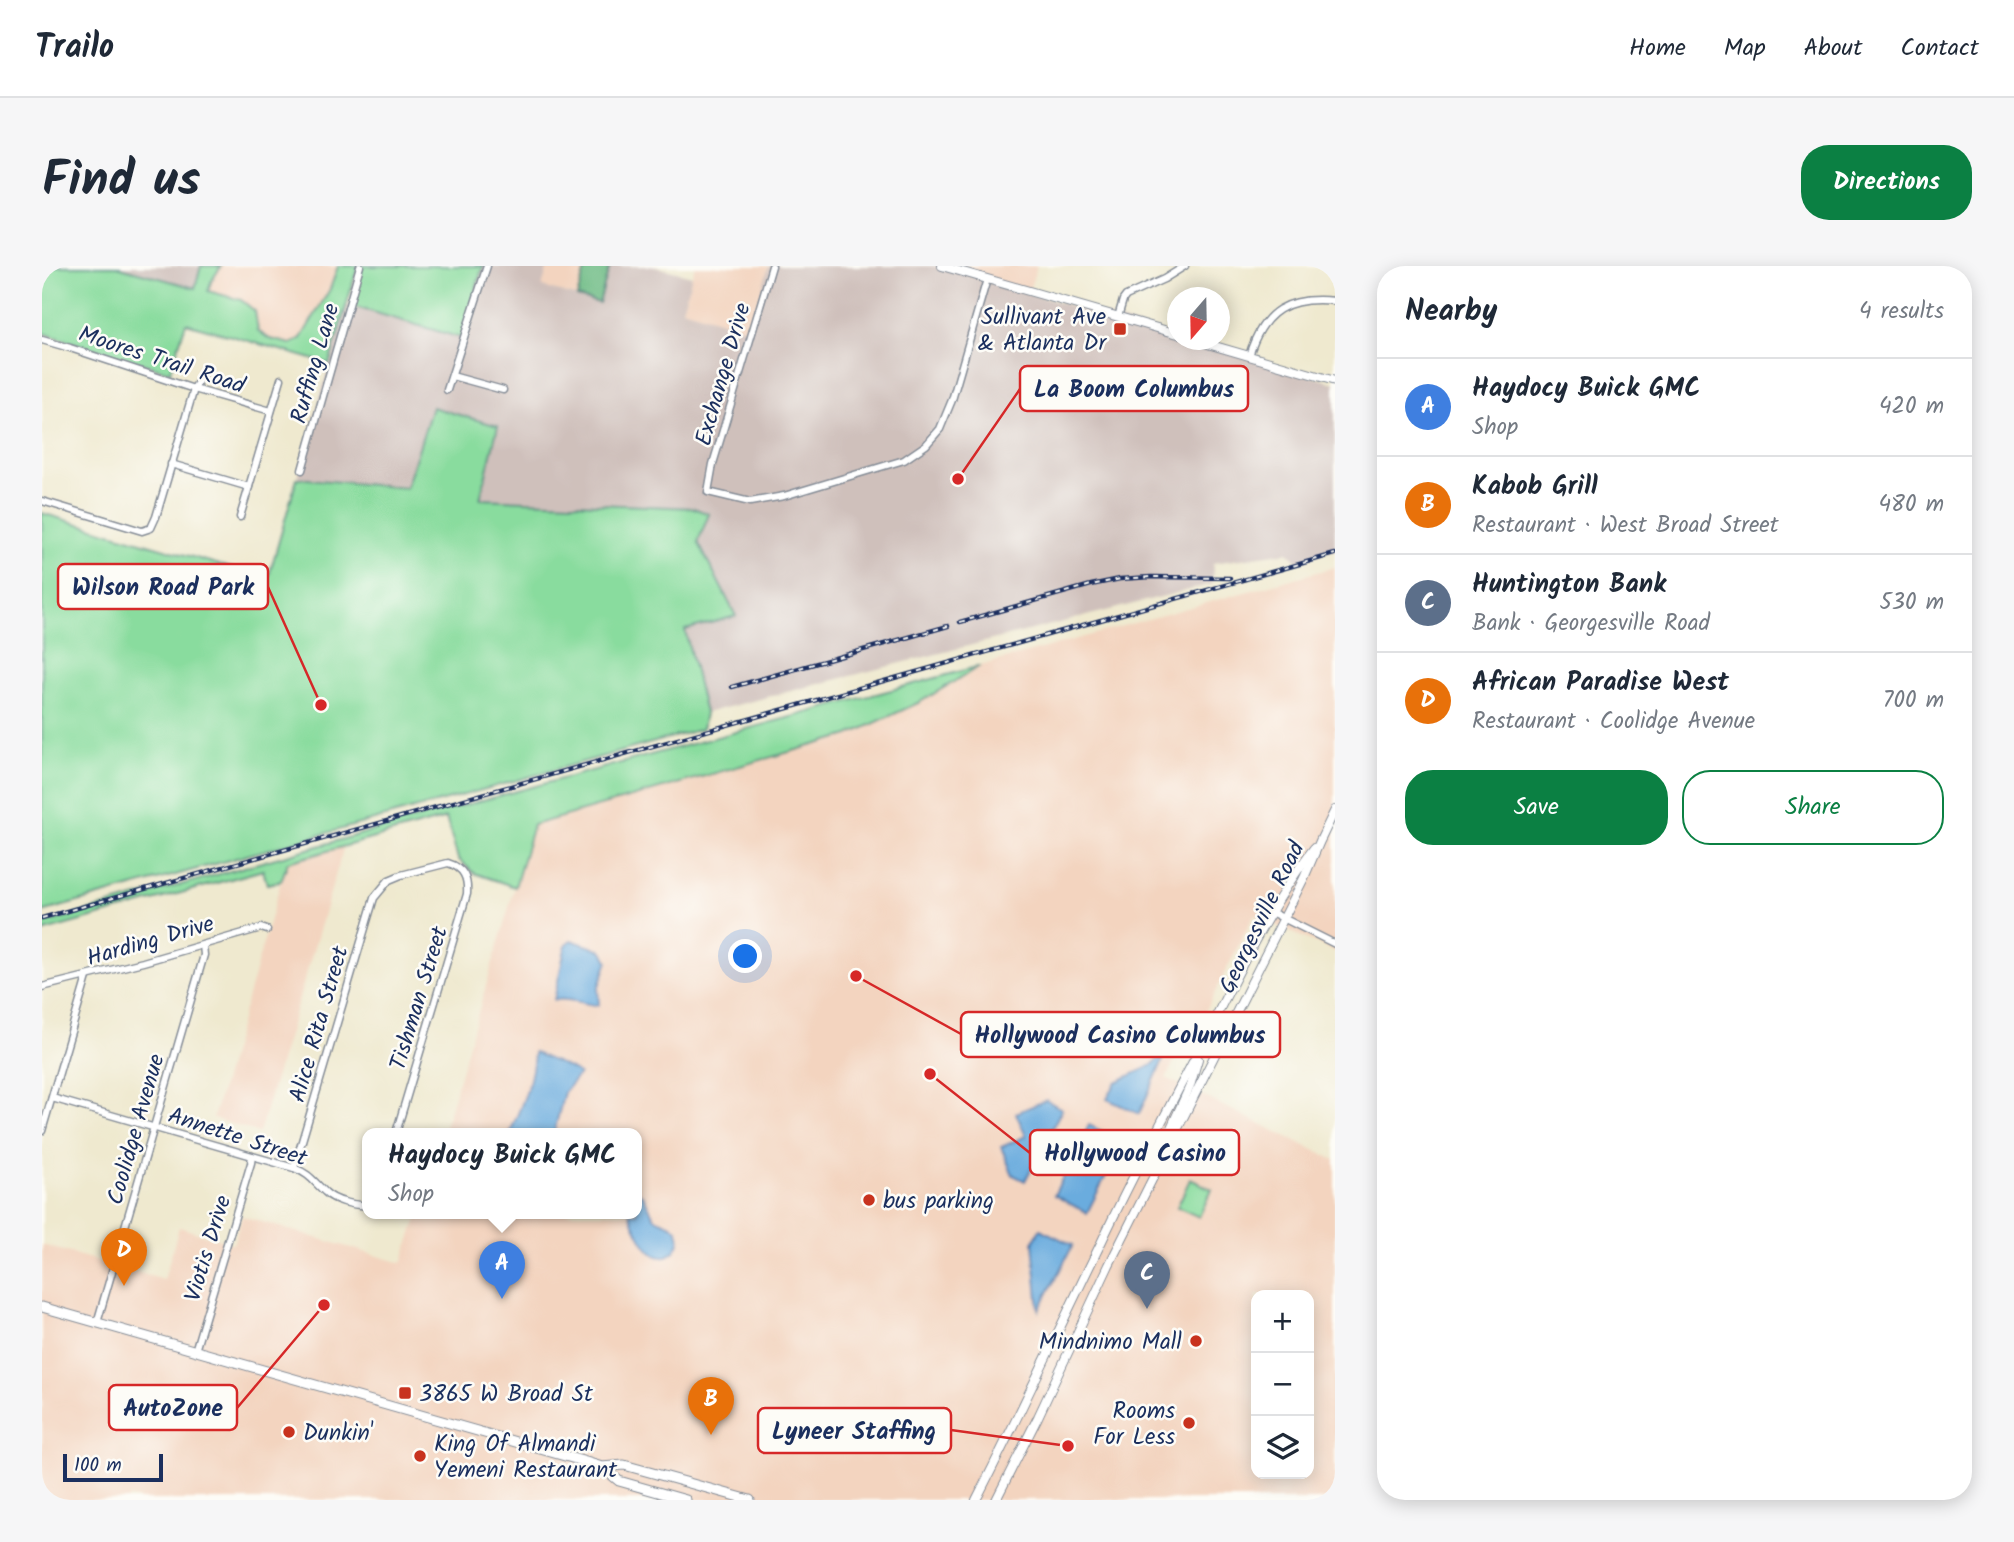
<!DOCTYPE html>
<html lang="en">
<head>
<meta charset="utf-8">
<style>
	:root { --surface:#fff; --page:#f6f6f7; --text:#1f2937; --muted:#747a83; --line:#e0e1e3; --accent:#0b8043 }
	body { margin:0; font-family:Kalam,sans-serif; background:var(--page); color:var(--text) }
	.controls { position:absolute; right:21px; bottom:21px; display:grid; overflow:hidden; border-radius:14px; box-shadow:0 4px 18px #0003 }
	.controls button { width:63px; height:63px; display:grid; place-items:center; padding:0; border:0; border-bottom:2px solid var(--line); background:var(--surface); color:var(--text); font:35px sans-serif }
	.compass { position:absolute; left:1125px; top:21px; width:63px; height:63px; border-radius:50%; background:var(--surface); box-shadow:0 4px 18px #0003; rotate:200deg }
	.scale { position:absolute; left:21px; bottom:18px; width:100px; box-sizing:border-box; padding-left:7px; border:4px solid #1b2f5e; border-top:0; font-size:19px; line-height:24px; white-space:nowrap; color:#1b2f5e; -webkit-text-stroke:5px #fdfcf7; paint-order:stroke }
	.you { position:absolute; left:704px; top:691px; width:24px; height:24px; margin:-18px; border:5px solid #fff; border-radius:50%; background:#1a73e8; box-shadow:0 0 0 10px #1a73e833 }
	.badge { display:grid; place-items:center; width:46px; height:46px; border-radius:50%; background:var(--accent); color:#fff; font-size:23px; font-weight:700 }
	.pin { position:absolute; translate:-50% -58px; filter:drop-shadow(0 2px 4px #0008) }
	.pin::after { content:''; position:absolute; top:37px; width:24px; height:21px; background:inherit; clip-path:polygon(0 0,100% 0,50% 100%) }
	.popup { position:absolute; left:320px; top:862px; width:280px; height:91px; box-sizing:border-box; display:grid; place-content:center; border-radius:14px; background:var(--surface); filter:drop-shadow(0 2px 5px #0005); font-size:23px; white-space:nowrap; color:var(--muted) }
	.popup b { font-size:26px; color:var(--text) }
	.popup::after { content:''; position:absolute; left:50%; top:100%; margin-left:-14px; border:14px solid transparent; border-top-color:var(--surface) }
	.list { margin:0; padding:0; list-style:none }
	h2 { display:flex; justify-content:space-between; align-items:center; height:91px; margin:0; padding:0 28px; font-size:30px }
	h2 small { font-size:23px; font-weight:400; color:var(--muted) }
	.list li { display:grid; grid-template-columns:46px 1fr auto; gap:21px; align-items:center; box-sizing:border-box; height:98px; padding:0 28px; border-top:2px solid var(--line) }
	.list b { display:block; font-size:26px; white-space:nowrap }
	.list p { margin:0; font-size:23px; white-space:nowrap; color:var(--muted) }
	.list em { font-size:23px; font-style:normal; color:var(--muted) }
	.actions { display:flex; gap:14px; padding:21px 28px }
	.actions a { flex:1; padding:16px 0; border:2px solid var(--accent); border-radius:28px; text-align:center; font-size:24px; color:var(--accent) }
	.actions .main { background:var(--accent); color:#fff }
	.icon { flex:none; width:38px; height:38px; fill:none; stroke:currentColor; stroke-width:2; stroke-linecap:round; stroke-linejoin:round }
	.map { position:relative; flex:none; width:1293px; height:1234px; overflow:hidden; border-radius:28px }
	header { display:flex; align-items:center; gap:42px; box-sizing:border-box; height:98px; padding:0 35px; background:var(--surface); border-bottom:2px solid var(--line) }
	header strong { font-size:33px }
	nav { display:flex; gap:38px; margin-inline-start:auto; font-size:24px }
	.intro { display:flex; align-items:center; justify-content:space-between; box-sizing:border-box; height:168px; padding:0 42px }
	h1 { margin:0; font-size:49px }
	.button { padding:18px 32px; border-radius:28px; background:var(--accent); color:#fff; font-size:24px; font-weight:700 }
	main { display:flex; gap:42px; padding:0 42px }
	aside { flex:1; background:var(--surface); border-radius:28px; box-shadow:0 4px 18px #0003 }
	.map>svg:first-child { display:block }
	.built { fill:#f3d4bf; fill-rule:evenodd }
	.industrial { fill:#cfc0bb }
	.green { fill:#89dc9e; stroke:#52867e; stroke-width:2 }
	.forest { fill:#6ebc85; stroke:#447672; stroke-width:2 }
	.water { fill:#6aacde; stroke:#426e9e; stroke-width:2 }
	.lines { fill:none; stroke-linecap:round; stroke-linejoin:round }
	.street-casing { stroke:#858c96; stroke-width:9 }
	.secondary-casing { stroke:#858c96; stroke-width:10 }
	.primary-casing { stroke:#858c96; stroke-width:11 }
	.street { stroke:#fff; stroke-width:6 }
	.secondary { stroke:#fff; stroke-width:8 }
	.primary { stroke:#fff; stroke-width:9 }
	.rail-casing { stroke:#1b2f5e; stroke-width:4.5 }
	.rail { stroke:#fdfcf7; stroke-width:2; stroke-dasharray:5; stroke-linecap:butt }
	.poi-dot { fill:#c8321e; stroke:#fdfcf7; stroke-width:2.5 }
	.labels { text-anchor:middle; stroke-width:5; stroke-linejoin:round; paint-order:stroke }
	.poi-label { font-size:23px; fill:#1b2f5e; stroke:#fdfcf7; text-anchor:start }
	.street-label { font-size:23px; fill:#1b2f5e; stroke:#fdfcf7 }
	.leader { fill:none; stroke:#d62828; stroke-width:2.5 }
	.callout-dot { fill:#d62828; stroke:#fdfcf7; stroke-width:2.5 }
	.callout { fill:#fdfcf7; stroke:#d62828; stroke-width:2.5 }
	.callout-label { font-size:24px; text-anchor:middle; font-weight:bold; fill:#1b2f5e }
</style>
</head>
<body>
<header>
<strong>Trailo</strong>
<nav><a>Home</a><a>Map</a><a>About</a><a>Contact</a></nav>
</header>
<div class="intro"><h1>Find us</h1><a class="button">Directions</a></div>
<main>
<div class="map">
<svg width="1293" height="1234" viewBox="0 0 1293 1234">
	<rect width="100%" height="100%" fill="#fdfcf7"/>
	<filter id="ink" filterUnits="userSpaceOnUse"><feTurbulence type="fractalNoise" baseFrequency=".0143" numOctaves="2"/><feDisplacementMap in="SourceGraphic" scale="14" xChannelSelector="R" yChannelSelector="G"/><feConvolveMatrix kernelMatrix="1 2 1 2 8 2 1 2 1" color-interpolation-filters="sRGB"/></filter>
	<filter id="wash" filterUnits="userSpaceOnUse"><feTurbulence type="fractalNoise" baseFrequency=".00686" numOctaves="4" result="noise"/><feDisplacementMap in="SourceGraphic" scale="28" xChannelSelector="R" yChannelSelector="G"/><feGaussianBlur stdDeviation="1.57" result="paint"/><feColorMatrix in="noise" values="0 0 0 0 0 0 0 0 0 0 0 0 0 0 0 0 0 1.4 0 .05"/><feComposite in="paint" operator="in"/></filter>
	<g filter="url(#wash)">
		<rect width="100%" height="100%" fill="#efe9cf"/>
		<g class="built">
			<polygon points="179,0 296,0 288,23 258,74 249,78 228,73 215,65 213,45 165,25 168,16"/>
			<polygon points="506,0 544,0 535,31 499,21"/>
			<polygon points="653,0 727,0 708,64 640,43"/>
			<polygon points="893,0 995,0 986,27"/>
			<path d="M1293,301V686L1212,649L1149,774L1144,772L1124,812L1293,894V1234H99L87,1231L85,1234H0V979L122,1014L137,961L191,978L200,950L360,997L377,947H595V867H401L491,559L807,469L878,436L938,400ZM1214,1029H1267V1208H1214Z"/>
			<polygon points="302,580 217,867 171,852 239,615 246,596"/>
		</g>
		<g class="industrial">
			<polygon points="75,0 159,0 153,22"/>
			<polygon points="441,0 506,0 500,21 557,37 568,0 611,0 650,10 640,43 707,63 727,0 893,0 1135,71 1136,74 1144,74 1293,117 1293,284 1254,295 1246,286 1171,297 1170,318 663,447 643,364 694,349 656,276 667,248 652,242 437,233 391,141 364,222 255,212 304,39 419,72"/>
		</g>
		<g class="green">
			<polygon points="0,0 75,0 153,22 159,0 179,0 169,16 166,25 199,34 213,45 216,65 228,73 249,78 258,74 288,23 296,0 316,0 287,98 144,57 128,106 0,67"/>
			<polygon points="320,0 441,0 419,72 310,40"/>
			<polygon points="390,141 456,160 438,233 652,242 667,248 656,276 694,350 643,364 663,447 660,463 0,646 0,247 226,313 255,212 364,222"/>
			<polygon points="938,400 878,436 807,469 491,559 473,621 432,607 416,593 404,552 246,596 239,615 225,618 221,604 0,666 0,658 397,546"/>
			<polygon points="1148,913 1170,923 1157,951 1135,941"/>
		</g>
		<polygon class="forest" points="544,0 568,0 557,37 535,31"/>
		<g class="water">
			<path d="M529,674L561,685L566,695L556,723L557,739C541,739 528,731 512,734L524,678Z"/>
			<path d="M492,786C506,794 525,799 537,808L522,826L512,867H468C479,840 491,815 492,786Z"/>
			<polygon points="1118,792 1121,794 1097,848 1065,833 1074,816 1109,800"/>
			<polygon points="1004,834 1020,843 983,915 971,909 959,881 984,870 974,847"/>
			<polygon points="1047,859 1081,876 1045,947 1012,929"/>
			<path d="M595,926L601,930L612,951C619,956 630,956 635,964C644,977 627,997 613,989C602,982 592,959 588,947H595Z"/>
			<polygon points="998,963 1031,979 997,1044 991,977"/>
		</g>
	</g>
	<g filter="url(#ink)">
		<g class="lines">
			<defs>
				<g id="street">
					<polyline points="730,0 671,198 666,226 708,236 742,230 862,194 884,179 898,163 910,134 945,13"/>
					<polyline points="1076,51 1081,34 1084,30 1122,13 1143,0"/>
					<polyline points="0,74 28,82 152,123 229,145"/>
					<path d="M1207,90C1221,44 1246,30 1293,35"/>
					<polyline points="410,110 461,124"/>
					<polyline points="405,124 445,0"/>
					<polyline points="129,198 207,221"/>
					<polyline points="260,204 318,0"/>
					<polyline points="0,235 100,265 109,262 114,251 152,123 160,108"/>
					<polyline points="198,251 239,113"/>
					<polyline points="1229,646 1293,678"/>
					<polyline points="0,721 101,696 219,662 225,664"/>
					<path d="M10,832L252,902C268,908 271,915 283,926C292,935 313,940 325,939"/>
					<polyline points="0,865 45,711"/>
					<path d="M252,902L332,632L347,614L359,609L406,597C422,602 426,612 425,628L354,867"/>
					<polyline points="55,1057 162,689 161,679"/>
					<polyline points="153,1085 209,897 210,890"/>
				</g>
				<g id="secondary">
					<polyline points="900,0 1136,68"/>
					<polyline points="1152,74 1293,115"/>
					<polyline points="1124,882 1124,873 1148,820 1156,793"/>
					<path d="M934,1234C978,1149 1017,1062 1059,977C1089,913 1122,851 1155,788C1191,718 1224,644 1272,582"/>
					<polyline points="954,1234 996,1151 1067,999 1262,612 1278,575 1293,544"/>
				</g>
				<g id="primary">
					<polyline points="0,1041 544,1196 560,1201 577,1215 644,1234"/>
					<polyline points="560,1201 582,1199 708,1234"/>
				</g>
			</defs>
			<use href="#street" class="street-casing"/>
			<use href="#secondary" class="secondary-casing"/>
			<use href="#primary" class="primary-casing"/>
			<use href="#street" class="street"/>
			<use href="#secondary" class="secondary"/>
			<use href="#primary" class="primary"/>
			<defs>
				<g id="rail">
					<polyline points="918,356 1049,319 1078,313 1109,311 1188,312"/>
					<polyline points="690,421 906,360"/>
					<polyline points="0,652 1293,288"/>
				</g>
			</defs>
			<use href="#rail" class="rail-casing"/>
			<use href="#rail" class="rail"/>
		</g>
	</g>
	<g class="poi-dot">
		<rect x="1071" y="56" width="14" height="14" rx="3.5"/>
		<circle cx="827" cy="934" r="7"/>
		<circle cx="1154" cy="1075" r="7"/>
		<rect x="356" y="1120" width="14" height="14" rx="3.5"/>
		<circle cx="1147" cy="1157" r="7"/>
		<circle cx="247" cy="1166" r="7"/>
		<circle cx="378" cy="1190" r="7"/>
	</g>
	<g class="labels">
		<g class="poi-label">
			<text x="1064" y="58" text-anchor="end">Sullivant Ave<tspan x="1064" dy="26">&amp; Atlanta Dr</tspan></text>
			<text x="841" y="942">bus parking</text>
			<text x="1140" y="1083" text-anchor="end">Mindnimo Mall</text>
			<text x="377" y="1135">3865 W Broad St</text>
			<text x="1133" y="1152" text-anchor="end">Rooms<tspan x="1133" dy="26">For Less</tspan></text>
			<text x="261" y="1174">Dunkin'</text>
			<text x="392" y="1185">King Of Almandi<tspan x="392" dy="26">Yemeni Restaurant</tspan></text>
		</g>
		<g class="street-label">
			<text transform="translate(120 93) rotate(18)" y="8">Moores Trail Road</text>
			<text transform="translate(272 97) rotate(-74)" y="8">Ruffing Lane</text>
			<text transform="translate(680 108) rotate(-74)" y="8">Exchange Drive</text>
			<text transform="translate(1219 651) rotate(-64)" y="8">Georgesville Road</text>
			<text transform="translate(108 674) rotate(-16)" y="8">Harding Drive</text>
			<text transform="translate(376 732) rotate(-73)" y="8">Tishman Street</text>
			<text transform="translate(276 758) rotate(-74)" y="8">Alice Rita Street</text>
			<text transform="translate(93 863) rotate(-74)" y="8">Coolidge Avenue</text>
			<text transform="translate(196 870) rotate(18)" y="8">Annette Street</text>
			<text transform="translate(165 982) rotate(-73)" y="8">Viotis Drive</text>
		</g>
	</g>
	<path class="leader" d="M916 213L978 123M279 439L226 321M814 710L919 768M888 808L988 887M282 1039L195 1142M1026 1180L909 1164"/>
	<g class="callout-dot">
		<circle cx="916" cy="213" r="7"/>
		<circle cx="279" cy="439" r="7"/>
		<circle cx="814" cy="710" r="7"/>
		<circle cx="888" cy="808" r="7"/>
		<circle cx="282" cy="1039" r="7"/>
		<circle cx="1026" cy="1180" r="7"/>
	</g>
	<g class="callout">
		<rect x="978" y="100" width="228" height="45" rx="7"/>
		<rect x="16" y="298" width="210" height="45" rx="7"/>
		<rect x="919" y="746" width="319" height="45" rx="7"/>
		<rect x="988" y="864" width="209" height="45" rx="7"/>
		<rect x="67" y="1119" width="128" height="45" rx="7"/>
		<rect x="716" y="1142" width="193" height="45" rx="7"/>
	</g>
	<g class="callout-label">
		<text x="1092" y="131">La Boom Columbus</text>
		<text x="121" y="329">Wilson Road Park</text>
		<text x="1078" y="777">Hollywood Casino Columbus</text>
		<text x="1093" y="895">Hollywood Casino</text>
		<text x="131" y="1150">AutoZone</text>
		<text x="812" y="1173">Lyneer Staffing</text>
	</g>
</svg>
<div class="controls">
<button>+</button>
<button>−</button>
<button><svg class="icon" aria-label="layers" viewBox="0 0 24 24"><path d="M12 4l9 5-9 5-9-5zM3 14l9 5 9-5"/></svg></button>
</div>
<svg class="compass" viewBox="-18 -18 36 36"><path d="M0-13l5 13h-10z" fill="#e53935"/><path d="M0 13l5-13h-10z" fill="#747a83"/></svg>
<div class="scale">100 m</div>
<div class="you"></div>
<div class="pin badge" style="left:460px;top:1033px;background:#3f7fe0">A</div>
<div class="popup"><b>Haydocy Buick GMC</b>Shop</div>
<div class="pin badge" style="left:669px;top:1169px;background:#e8710a">B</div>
<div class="pin badge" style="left:1105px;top:1043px;background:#5c6f8a">C</div>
<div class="pin badge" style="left:82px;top:1020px;background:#e8710a">D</div>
</div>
<aside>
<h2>Nearby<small>4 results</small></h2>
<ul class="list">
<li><span class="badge" style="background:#3f7fe0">A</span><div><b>Haydocy Buick GMC</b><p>Shop</p></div><em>420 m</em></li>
<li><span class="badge" style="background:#e8710a">B</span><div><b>Kabob Grill</b><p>Restaurant · West Broad Street</p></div><em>480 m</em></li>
<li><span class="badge" style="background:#5c6f8a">C</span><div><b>Huntington Bank</b><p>Bank · Georgesville Road</p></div><em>530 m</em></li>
<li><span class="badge" style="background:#e8710a">D</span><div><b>African Paradise West</b><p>Restaurant · Coolidge Avenue</p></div><em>700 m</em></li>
</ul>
<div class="actions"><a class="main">Save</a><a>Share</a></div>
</aside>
</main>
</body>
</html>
